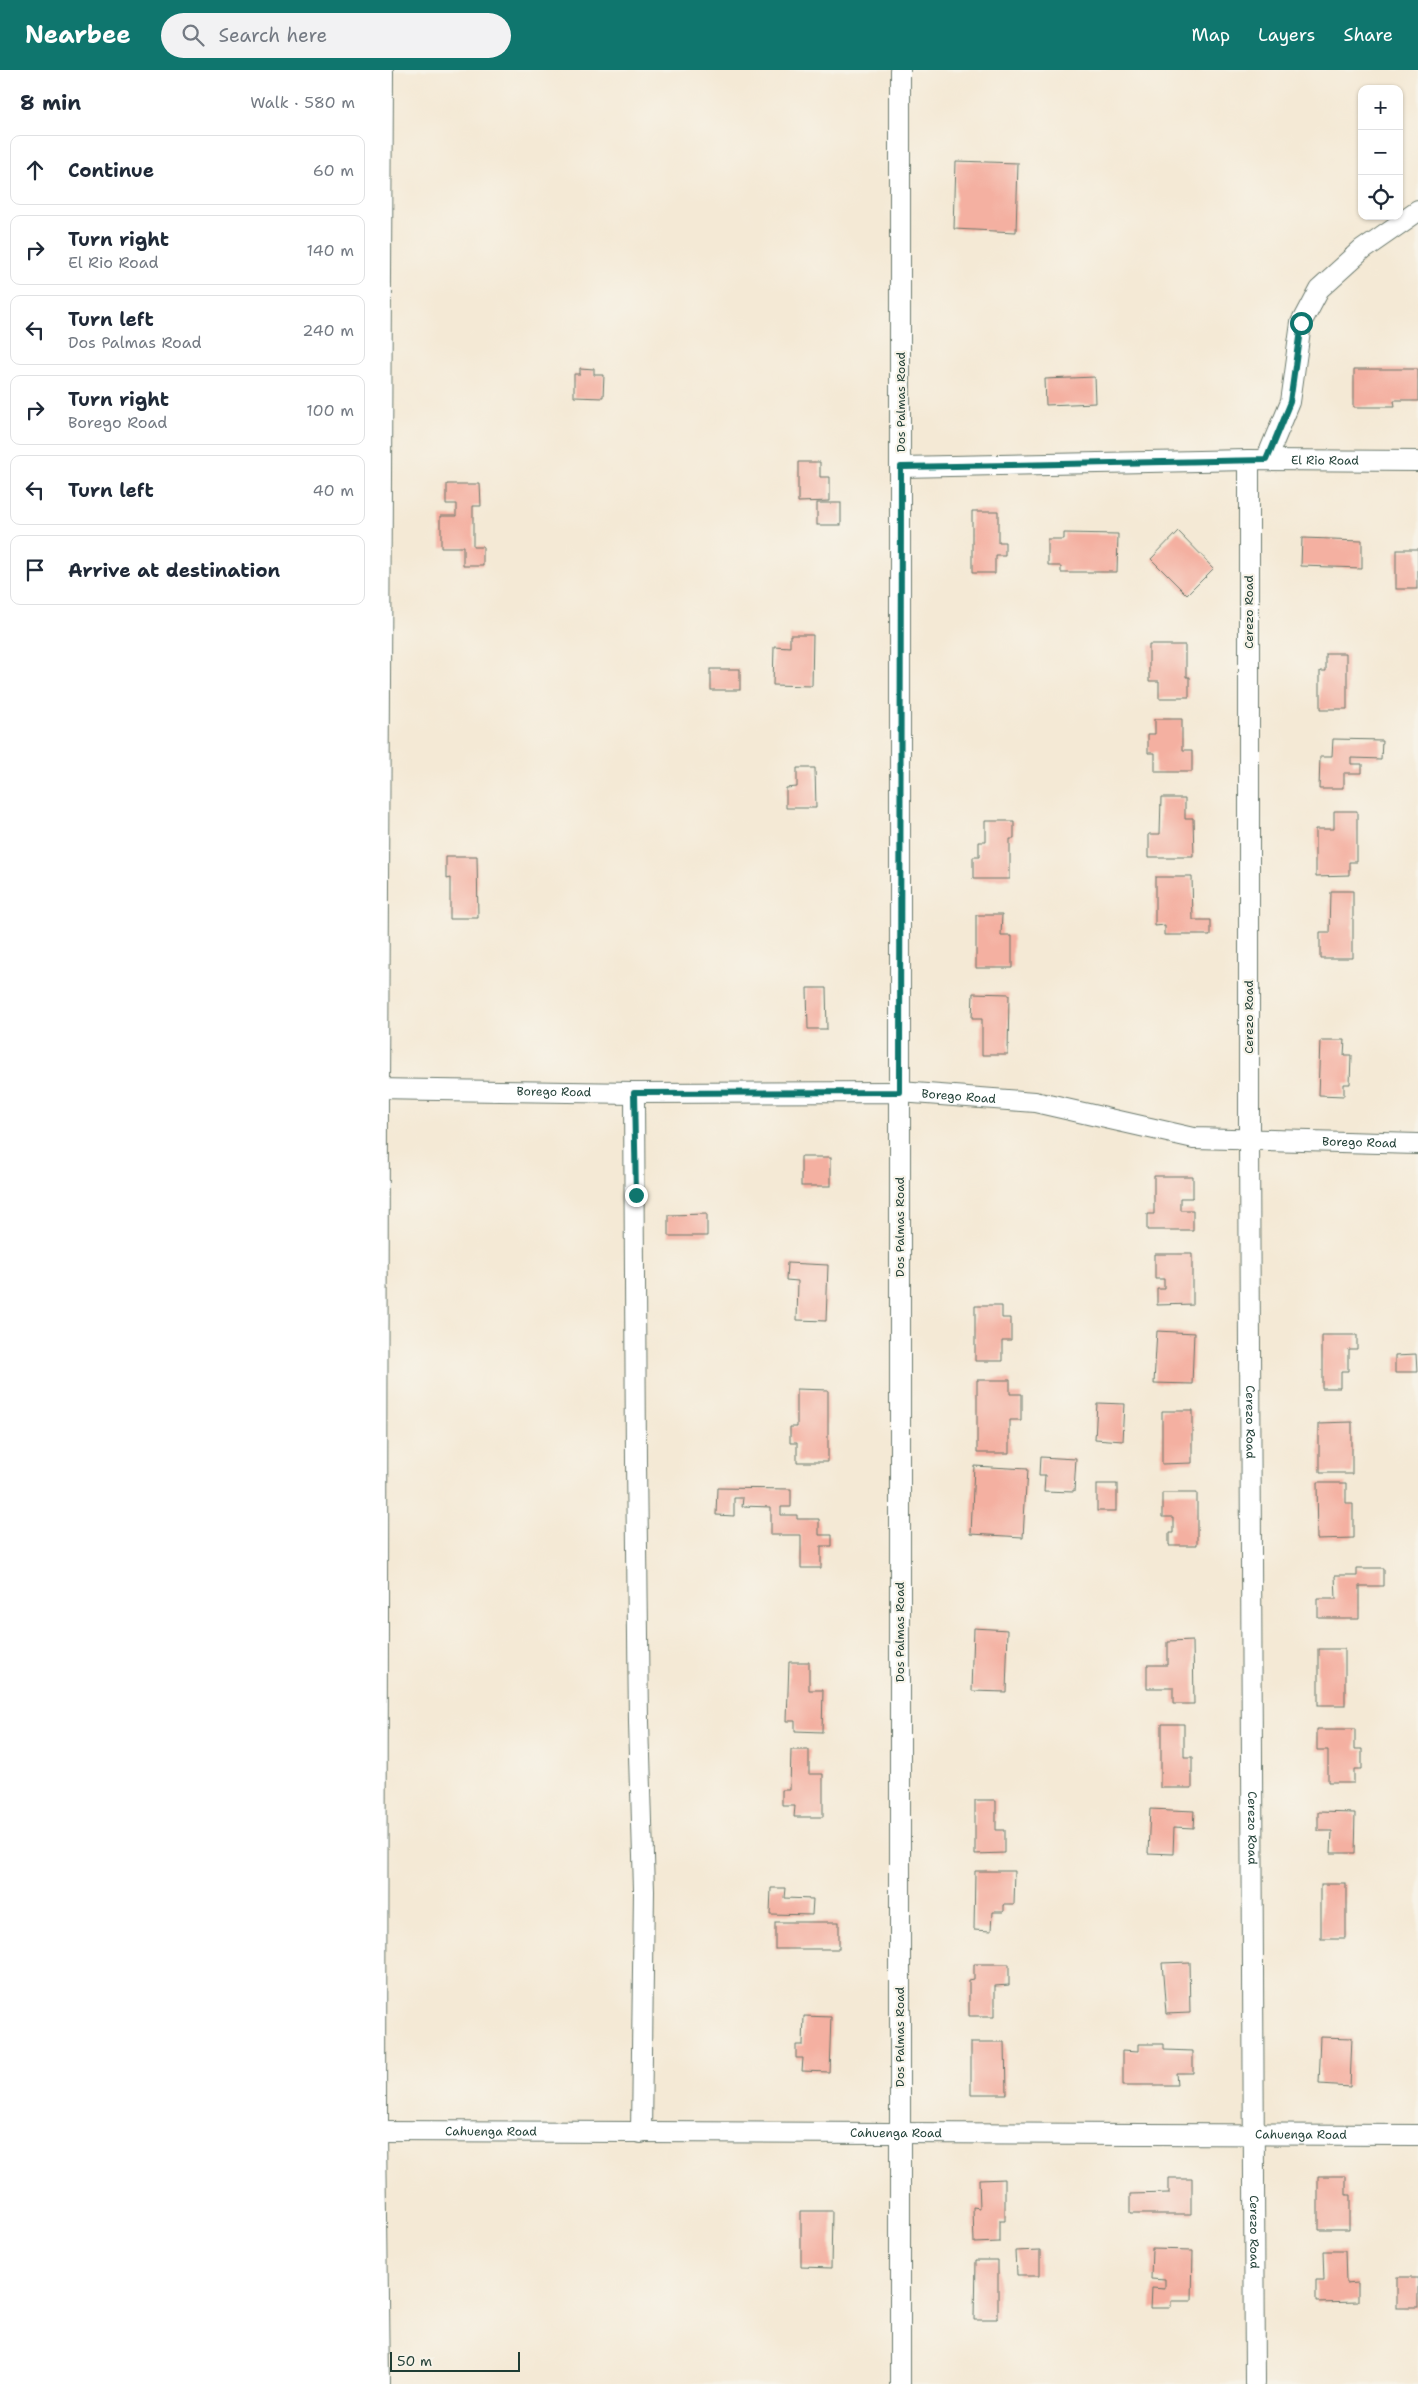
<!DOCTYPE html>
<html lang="en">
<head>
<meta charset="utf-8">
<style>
	:root { --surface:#fff; --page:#f2f2f3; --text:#1f2937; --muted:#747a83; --line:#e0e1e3; --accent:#0f766e }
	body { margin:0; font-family:"Shantell Sans",sans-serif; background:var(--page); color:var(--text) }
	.controls { position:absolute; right:15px; top:15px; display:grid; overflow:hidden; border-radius:10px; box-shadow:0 1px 4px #0004 }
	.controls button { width:45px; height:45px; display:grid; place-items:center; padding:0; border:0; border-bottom:1px solid var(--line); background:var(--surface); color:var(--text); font:25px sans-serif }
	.scale { position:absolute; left:15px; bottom:12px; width:130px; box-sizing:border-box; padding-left:5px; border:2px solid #1f3d34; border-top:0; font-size:14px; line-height:18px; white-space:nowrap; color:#1f3d34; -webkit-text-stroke:4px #f7f3e8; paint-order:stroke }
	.stop { position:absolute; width:15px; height:15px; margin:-11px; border:4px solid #0f766e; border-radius:50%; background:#fff }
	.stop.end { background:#0f766e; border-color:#fff; box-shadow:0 1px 5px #0008 }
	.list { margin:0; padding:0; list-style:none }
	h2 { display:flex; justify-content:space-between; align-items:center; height:65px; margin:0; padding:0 20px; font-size:21px }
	h2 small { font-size:16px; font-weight:400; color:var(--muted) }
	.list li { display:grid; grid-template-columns:32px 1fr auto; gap:15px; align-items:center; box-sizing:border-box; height:70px; margin:0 10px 10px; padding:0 10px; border:1px solid var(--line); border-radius:10px }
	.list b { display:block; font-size:19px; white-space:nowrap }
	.list p { margin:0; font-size:16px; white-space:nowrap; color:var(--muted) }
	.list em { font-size:16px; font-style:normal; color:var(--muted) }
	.icon { flex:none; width:28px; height:28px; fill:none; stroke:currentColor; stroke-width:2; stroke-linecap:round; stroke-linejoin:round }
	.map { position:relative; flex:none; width:1043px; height:2314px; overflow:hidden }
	header { display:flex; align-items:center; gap:30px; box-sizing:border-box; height:70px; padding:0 25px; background:var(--accent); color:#fff }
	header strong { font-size:24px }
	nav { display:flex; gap:28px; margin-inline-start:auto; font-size:18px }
	.search { width:350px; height:45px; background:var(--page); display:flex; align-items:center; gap:12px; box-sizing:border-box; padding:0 18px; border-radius:28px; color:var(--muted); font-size:19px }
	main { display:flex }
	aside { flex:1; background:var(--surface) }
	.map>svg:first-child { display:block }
	.building { fill:#f4b0a1 }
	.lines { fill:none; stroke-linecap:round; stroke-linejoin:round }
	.minor-casing { stroke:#6a796c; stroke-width:22 }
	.minor { stroke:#fff; stroke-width:20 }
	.route { stroke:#0f766e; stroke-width:6 }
	.labels { text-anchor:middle; stroke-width:4.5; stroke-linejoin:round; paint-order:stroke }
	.street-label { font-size:12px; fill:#1f3d34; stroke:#f7f3e8 }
</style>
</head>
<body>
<header>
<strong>Nearbee</strong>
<div class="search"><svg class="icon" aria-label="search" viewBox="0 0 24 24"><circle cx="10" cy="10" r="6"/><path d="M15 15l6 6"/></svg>Search here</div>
<nav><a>Map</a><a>Layers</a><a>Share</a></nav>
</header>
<main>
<aside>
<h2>8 min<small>Walk · 580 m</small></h2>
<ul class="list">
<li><svg class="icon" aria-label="ahead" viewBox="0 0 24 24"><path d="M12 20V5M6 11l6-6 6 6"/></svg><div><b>Continue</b></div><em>60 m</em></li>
<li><svg class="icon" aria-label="right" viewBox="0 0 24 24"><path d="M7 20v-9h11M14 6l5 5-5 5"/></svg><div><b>Turn right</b><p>El Rio Road</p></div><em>140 m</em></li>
<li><svg class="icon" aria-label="left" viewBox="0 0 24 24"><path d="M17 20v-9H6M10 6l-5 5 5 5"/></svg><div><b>Turn left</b><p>Dos Palmas Road</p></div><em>240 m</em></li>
<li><svg class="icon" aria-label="right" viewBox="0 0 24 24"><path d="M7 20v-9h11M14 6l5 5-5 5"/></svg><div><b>Turn right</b><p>Borego Road</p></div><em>100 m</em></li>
<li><svg class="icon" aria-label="left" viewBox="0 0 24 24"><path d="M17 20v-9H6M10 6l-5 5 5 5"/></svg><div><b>Turn left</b></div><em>40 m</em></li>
<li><svg class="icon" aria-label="arrive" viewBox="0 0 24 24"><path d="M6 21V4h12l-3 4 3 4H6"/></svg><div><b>Arrive at destination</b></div></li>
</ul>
</aside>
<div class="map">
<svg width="1043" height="2314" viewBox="0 0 1043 2314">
	<rect width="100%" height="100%" fill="#f7f3e8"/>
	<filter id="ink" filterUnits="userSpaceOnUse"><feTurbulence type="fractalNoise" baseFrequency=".02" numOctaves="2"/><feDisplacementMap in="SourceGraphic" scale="10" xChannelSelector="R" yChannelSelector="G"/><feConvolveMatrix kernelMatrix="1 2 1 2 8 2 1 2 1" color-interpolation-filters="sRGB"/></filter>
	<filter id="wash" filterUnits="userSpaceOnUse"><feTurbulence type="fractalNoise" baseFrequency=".0096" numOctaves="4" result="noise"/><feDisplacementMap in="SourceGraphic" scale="20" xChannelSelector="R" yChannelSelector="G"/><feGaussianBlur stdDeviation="1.12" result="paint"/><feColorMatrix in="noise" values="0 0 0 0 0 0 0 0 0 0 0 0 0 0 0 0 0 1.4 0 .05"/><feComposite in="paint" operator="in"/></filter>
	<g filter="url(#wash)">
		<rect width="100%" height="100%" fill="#f4e9d5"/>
		<g id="blocks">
			<g class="building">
				<polygon points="581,91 643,93 641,162 579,159"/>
				<polygon points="205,298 219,299 219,305 229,305 228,328 199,327 199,304 205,304"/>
				<polygon points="979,299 1043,299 1043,331 1019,331 1020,337 979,337"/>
				<polygon points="720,307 721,333 671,335 670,309"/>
				<polygon points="423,392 445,392 445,407 455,407 455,431 423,432"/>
				<polygon points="71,414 105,414 106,436 98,436 98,477 108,477 108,496 88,496 88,477 66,477 66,446 81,446 81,434 71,434"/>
				<rect x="442" y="433" width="24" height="22"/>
				<polygon points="597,441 623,441 623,472 630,472 630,485 620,485 620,503 597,503"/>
				<polygon points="803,461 839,498 812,525 776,489"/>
				<polygon points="689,463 743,464 742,502 686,502 686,496 673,496 673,470 689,470"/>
				<polygon points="927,468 987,470 987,498 926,496"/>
				<rect x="1021" y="480" width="22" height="39"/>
				<polygon points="415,565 438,565 437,616 398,615 399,576 415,577"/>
				<polygon points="774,575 811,575 811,607 814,607 814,628 784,628 784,611 774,611"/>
				<polygon points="950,583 972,583 972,640 945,640 945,600 950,600"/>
				<rect x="335" y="599" width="30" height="21"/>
				<polygon points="780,649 807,649 807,681 817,681 817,702 780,702 780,683 773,683 773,664 780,664"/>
				<polygon points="958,669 1007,670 1006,689 977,688 977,694 987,694 987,703 969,703 969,718 944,718 945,686 957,686"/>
				<polygon points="422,698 440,698 441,738 411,738 411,718 422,717"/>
				<polygon points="786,728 810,728 810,748 818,748 819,787 774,787 774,764 785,764"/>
				<polygon points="959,741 982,741 982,792 974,792 974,805 941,806 941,758 959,758"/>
				<polygon points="611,751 639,751 639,769 635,769 635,809 598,809 598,787 604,787 604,772 611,772"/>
				<polygon points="71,786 102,786 103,848 75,848 75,808 71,809"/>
				<polygon points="780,807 817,807 818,850 835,850 835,865 790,865 790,855 780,856"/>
				<polygon points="955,821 978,821 978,888 945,888 945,863 954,863"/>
				<polygon points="601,845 627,845 626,865 637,865 637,898 601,898"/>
				<polygon points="432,918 451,918 452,959 433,959"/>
				<polygon points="598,923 634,924 633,985 607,985 607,949 597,949"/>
				<polygon points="946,970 970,970 969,985 976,985 975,1014 969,1014 969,1026 944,1025"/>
				<rect x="426" y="1087" width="30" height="29"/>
				<polygon points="779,1106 818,1106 818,1128 805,1128 805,1140 818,1140 818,1160 772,1160 772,1144 779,1144"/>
				<polygon points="332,1144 332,1166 293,1166 293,1145"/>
				<polygon points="780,1184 818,1184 818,1234 782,1235 782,1218 789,1218 789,1208 780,1208"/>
				<polygon points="412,1193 453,1195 451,1251 422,1250 423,1211 411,1210"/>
				<polygon points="600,1236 627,1236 627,1248 636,1248 636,1270 627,1270 627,1291 600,1291"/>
				<polygon points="782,1261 819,1263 817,1314 779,1313"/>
				<polygon points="947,1265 982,1265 982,1279 973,1279 973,1301 966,1301 966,1318 947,1318"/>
				<polygon points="1041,1284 1042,1302 1021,1302 1021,1285"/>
				<polygon points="602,1310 635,1310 635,1324 646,1324 646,1350 635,1350 635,1383 602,1383"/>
				<polygon points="422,1319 453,1320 453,1392 422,1392 422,1373 415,1373 415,1357 422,1357"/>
				<polygon points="722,1333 750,1334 748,1371 720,1369"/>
				<polygon points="787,1341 818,1341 818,1393 787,1394"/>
				<polygon points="977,1352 977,1403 944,1403 944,1353"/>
				<polygon points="665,1387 701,1389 699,1422 669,1421 670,1405 664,1405"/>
				<polygon points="599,1396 652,1399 648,1467 596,1464"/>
				<polygon points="942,1413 971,1413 971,1434 978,1434 978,1468 943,1469"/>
				<rect x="722" y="1414" width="20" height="27"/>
				<polygon points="342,1418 416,1419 416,1437 406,1437 406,1445 422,1445 422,1449 444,1449 444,1465 456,1465 456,1476 446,1476 446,1498 426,1498 426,1465 396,1465 396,1437 367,1436 368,1428 359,1428 359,1446 341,1445"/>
				<polygon points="787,1423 822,1423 822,1475 794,1475 794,1463 798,1463 798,1447 787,1447"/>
				<polygon points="982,1498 1008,1498 1008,1516 984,1516 984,1548 943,1548 943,1529 961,1529 960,1506 982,1506"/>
				<polygon points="599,1558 633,1560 631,1622 597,1621"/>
				<polygon points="818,1571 819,1634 798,1634 798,1618 772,1618 772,1595 792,1595 792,1572"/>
				<rect x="943" y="1579" width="27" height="56"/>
				<polygon points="414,1592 434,1592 434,1620 448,1620 447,1662 420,1661 420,1651 412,1651"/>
				<polygon points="786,1654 809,1654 809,1688 817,1688 817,1718 786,1718"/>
				<polygon points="942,1659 980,1659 980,1679 987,1679 987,1699 979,1699 979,1713 953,1713 953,1681 942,1681"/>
				<polygon points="416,1680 434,1680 434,1704 448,1704 448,1747 419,1747 420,1736 407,1736 407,1720 415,1720"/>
				<polygon points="600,1730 621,1730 621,1760 629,1760 629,1783 600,1784"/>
				<polygon points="775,1739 819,1741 818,1758 799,1757 798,1784 773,1783"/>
				<polygon points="943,1742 980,1743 979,1783 956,1783 957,1761 943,1761"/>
				<polygon points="600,1801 640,1801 639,1835 629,1835 629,1842 618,1842 617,1860 599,1859"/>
				<rect x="946" y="1814" width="25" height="55"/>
				<polygon points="396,1818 410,1818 409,1828 438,1829 437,1845 395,1844"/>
				<rect x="400" y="1852" width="64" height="27"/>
				<polygon points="814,1892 815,1943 791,1944 787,1893"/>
				<polygon points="599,1894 634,1894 634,1915 620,1916 620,1946 594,1946 594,1910 599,1909"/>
				<polygon points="429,1946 456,1947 454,2002 427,2001 428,1988 421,1988 421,1975 428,1975"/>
				<polygon points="946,1967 977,1968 975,2016 944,2014"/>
				<polygon points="596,1972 630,1972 631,2024 596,2024"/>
				<polygon points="764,1974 789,1974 789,1980 818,1981 818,2003 801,2003 802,2015 748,2015 748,1980 764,1981"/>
				<polygon points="943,2106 971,2106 971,2125 975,2125 975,2159 943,2159"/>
				<polygon points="794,2108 817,2108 817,2144 755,2144 755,2124 794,2123"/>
				<polygon points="630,2109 630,2151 624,2151 624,2172 599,2173 598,2137 605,2138 604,2110"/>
				<polygon points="426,2141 457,2141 456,2198 426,2197"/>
				<polygon points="777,2179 818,2180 817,2231 797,2231 797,2238 776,2238 777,2217 790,2218 790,2209 776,2208"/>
				<polygon points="665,2180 665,2205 642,2205 641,2181"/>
				<polygon points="948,2181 970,2181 971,2213 983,2212 983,2231 941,2232 941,2211 949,2211"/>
				<polygon points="600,2190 623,2190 623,2249 599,2249"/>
				<rect x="1022" y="2208" width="21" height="30"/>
			</g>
		</g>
	</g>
	<g filter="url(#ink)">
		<use href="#blocks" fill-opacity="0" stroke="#6a796c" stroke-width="1"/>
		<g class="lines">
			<defs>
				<g id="minor">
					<path id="s1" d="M874,390V1071L880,2314"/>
					<polyline points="891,390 915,332 926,253 944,219 987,180 1043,141"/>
					<path id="s2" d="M526,397L874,390L1043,391"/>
					<path id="s3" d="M0,1019L259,1023L525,1022L660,1032L819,1068L1043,1074"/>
					<polyline points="259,1023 261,1391 264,1652 269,1820 266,2063"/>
					<path id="s4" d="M0,2061L1043,2065"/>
					<polyline points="4,2314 1,2061 3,1019 8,0"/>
					<polyline points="525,2314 525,0"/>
				</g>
			</defs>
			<use href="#minor" class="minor-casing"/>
			<use href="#minor" class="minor"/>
		</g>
	</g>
	<g class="lines" filter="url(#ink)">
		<polyline class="route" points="261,1125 259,1023 525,1022 526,397 891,390 915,332 926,253"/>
	</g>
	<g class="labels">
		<g class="street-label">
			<text transform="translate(526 332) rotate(-90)" y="4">Dos Palmas Road</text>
			<text dy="4" stroke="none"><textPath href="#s2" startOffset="424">El Rio Road</textPath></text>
			<text transform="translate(874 542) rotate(-90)" y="4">Cerezo Road</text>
			<text transform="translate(874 947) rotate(-90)" y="4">Cerezo Road</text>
			<text dy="4" stroke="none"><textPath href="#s3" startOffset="179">Borego Road</textPath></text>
			<text dy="4" stroke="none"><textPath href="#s3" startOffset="584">Borego Road</textPath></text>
			<text dy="4" stroke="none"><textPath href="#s3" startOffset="989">Borego Road</textPath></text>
			<text transform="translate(525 1157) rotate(-90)" y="4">Dos Palmas Road</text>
			<text dy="4" stroke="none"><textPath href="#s1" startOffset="962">Cerezo Road</textPath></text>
			<text transform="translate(525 1562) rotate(-90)" y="4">Dos Palmas Road</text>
			<text dy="4" stroke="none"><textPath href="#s1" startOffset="1368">Cerezo Road</textPath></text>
			<text transform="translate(525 1967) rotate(-90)" y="4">Dos Palmas Road</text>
			<text dy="4" stroke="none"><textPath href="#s4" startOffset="116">Cahuenga Road</textPath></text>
			<text dy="4" stroke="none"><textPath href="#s4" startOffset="521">Cahuenga Road</textPath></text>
			<text dy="4" stroke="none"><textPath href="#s4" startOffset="926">Cahuenga Road</textPath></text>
			<text dy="4" stroke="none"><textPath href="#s1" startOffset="1772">Cerezo Road</textPath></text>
		</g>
	</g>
</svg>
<div class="controls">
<button>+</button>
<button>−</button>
<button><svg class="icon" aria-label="locate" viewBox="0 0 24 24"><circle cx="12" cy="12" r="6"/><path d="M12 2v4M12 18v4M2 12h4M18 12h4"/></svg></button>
</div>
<div class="scale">50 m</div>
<div class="stop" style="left:926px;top:253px"></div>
<div class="stop end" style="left:261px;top:1125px"></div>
</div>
</main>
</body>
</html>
